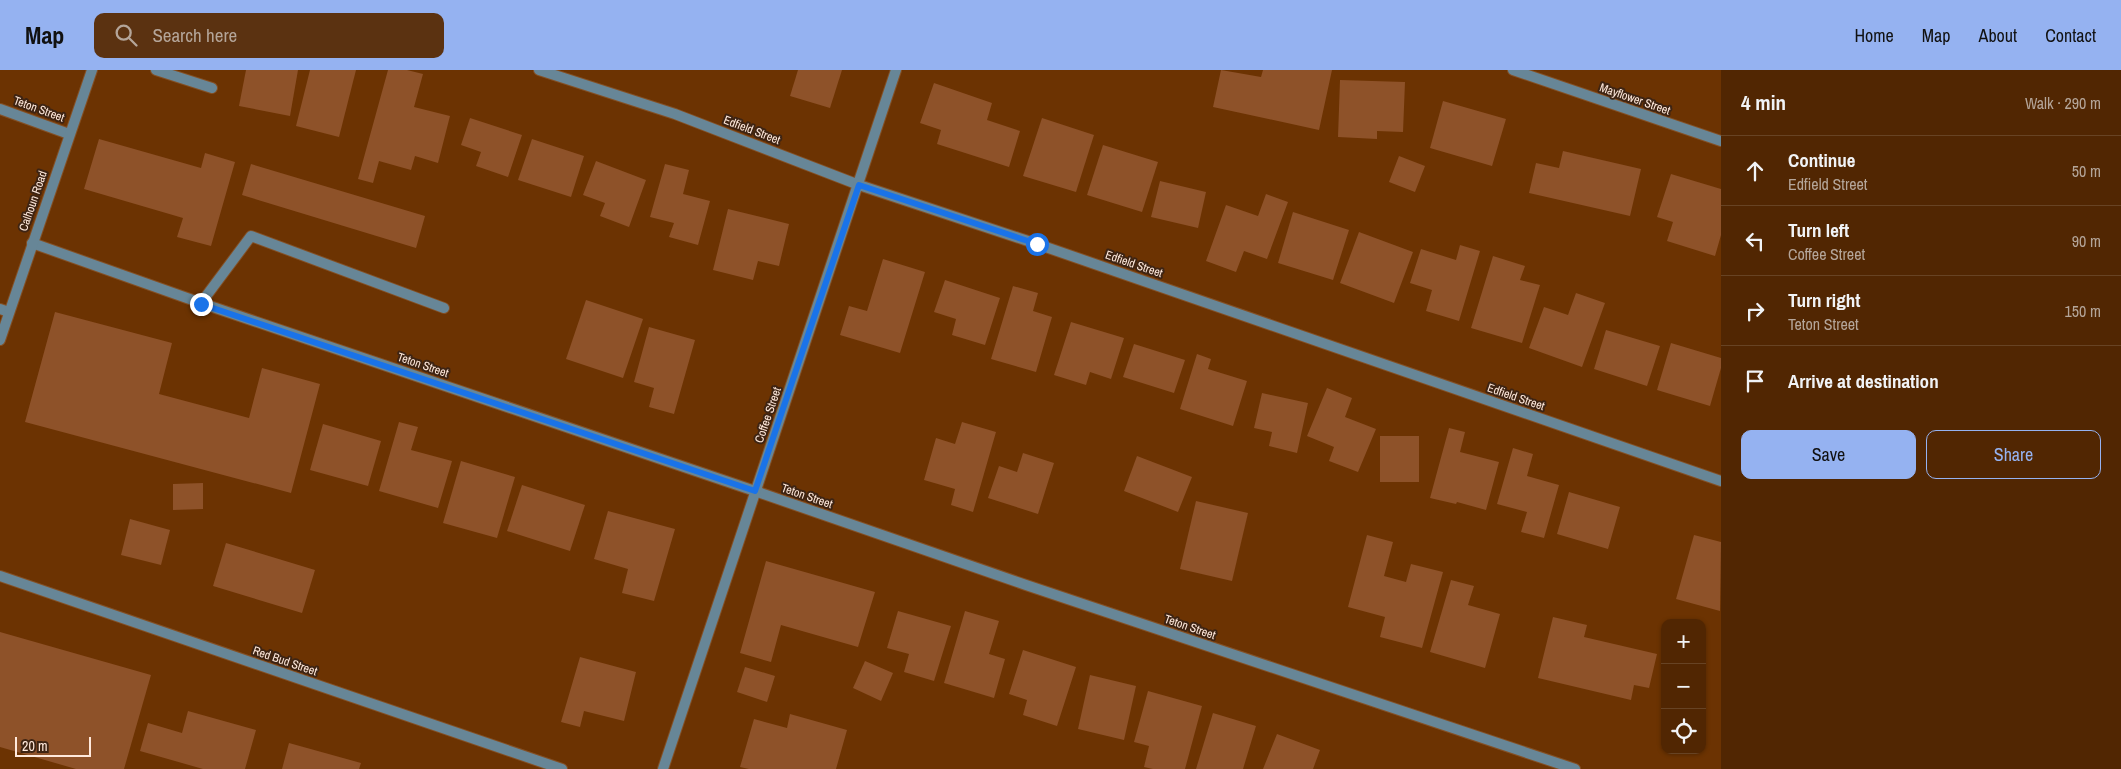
<!DOCTYPE html>
<html lang="en">
<head>
<meta charset="utf-8">
<style>
	:root { --surface:#512602; --page:#5b3211; --text:#f1f3f6; --muted:#b4a599; --line:#674324; --accent:#95b2f1 }
	body { margin:0; font-family:"Archivo Narrow",sans-serif; background:var(--page); color:var(--text) }
	.controls { position:absolute; right:15px; bottom:15px; display:grid; overflow:hidden; border-radius:10px; box-shadow:0 1px 4px #0004 }
	.controls button { width:45px; height:45px; display:grid; place-items:center; padding:0; border:0; border-bottom:1px solid var(--line); background:var(--surface); color:var(--text); font:25px sans-serif }
	.scale { position:absolute; left:15px; bottom:12px; width:76px; box-sizing:border-box; padding-left:5px; border:2px solid #ffe9dc; border-top:0; font-size:14px; line-height:18px; white-space:nowrap; color:#ffe9dc; -webkit-text-stroke:4px #3e2413; paint-order:stroke }
	.stop { position:absolute; width:15px; height:15px; margin:-11px; border:4px solid #1a73e8; border-radius:50%; background:#fff }
	.stop.end { background:#1a73e8; border-color:#fff; box-shadow:0 1px 5px #0008 }
	.list { margin:0; padding:0; list-style:none }
	h2 { display:flex; justify-content:space-between; align-items:center; height:65px; margin:0; padding:0 20px; font-size:21px }
	h2 small { font-size:16px; font-weight:400; color:var(--muted) }
	.list li { display:grid; grid-template-columns:32px 1fr auto; gap:15px; align-items:center; box-sizing:border-box; height:70px; padding:0 20px; border-top:1px solid var(--line) }
	.list b { display:block; font-size:19px; white-space:nowrap }
	.list p { margin:0; font-size:16px; white-space:nowrap; color:var(--muted) }
	.list em { font-size:16px; font-style:normal; color:var(--muted) }
	.actions { display:flex; gap:10px; padding:15px 20px }
	.actions a { flex:1; padding:11px 0; border:1px solid var(--accent); border-radius:10px; text-align:center; font-size:18px; color:var(--accent) }
	.actions .main { background:var(--accent); color:#111 }
	.icon { flex:none; width:28px; height:28px; fill:none; stroke:currentColor; stroke-width:2; stroke-linecap:round; stroke-linejoin:round }
	.map { position:relative; flex:none; width:1721px; height:699px; overflow:hidden }
	header { display:flex; align-items:center; gap:30px; box-sizing:border-box; height:70px; padding:0 25px; background:var(--accent); color:#111 }
	header strong { font-size:24px }
	nav { display:flex; gap:28px; margin-inline-start:auto; font-size:18px }
	.search { width:350px; height:45px; background:var(--page); display:flex; align-items:center; gap:12px; box-sizing:border-box; padding:0 18px; border-radius:10px; color:var(--muted); font-size:19px }
	main { display:flex }
	aside { flex:1; background:var(--surface) }
	.map>svg:first-child { display:block }
	.building { fill:#8e5229 }
	.lines { fill:none; stroke-linecap:round; stroke-linejoin:round }
	.lane-casing { stroke:#845025; stroke-width:12 }
	.street-casing { stroke:#845025; stroke-width:12 }
	.lane { stroke:#678697; stroke-width:10 }
	.street { stroke:#678697; stroke-width:10 }
	.route { stroke:#1a73e8; stroke-width:6 }
	.labels { text-anchor:middle; stroke-width:4; stroke-linejoin:round; paint-order:stroke }
	.street-label { font-size:12px; fill:#ffe9dc; stroke:#3e2413 }
</style>
</head>
<body>
<header>
<strong>Map</strong>
<div class="search"><svg class="icon" aria-label="search" viewBox="0 0 24 24"><circle cx="10" cy="10" r="6"/><path d="M15 15l6 6"/></svg>Search here</div>
<nav><a>Home</a><a>Map</a><a>About</a><a>Contact</a></nav>
</header>
<main>
<div class="map">
<svg width="1721" height="699" viewBox="0 0 1721 699">
	<rect width="100%" height="100%" fill="#6c3302"/>
	<g class="building">
		<polygon points="246,0 298,0 290,46 239,36"/>
		<polygon points="310,0 356,0 339,67 296,56"/>
		<polygon points="388,0 407,0 423,4 414,37 450,46 438,93 415,86 411,100 379,91 373,113 358,109"/>
		<polygon points="798,0 842,0 830,38 790,26"/>
		<polygon points="1221,0 1261,7 1263,0 1332,0 1319,60 1213,37"/>
		<polygon points="1340,10 1405,12 1403,62 1377,61 1377,69 1338,67"/>
		<polygon points="934,13 992,33 987,50 1020,61 1009,97 937,74 941,60 920,53"/>
		<polygon points="1443,31 1506,49 1492,96 1430,78"/>
		<polygon points="470,48 522,65 508,107 476,96 481,82 461,75"/>
		<polygon points="1042,48 1094,65 1076,122 1023,106"/>
		<polygon points="99,69 201,98 205,83 235,92 211,176 177,167 183,148 84,119"/>
		<polygon points="532,69 584,86 571,127 518,110"/>
		<polygon points="1103,75 1158,92 1142,142 1087,125"/>
		<polygon points="1563,81 1641,99 1630,146 1529,123 1536,93 1559,98"/>
		<polygon points="1399,86 1425,96 1415,122 1389,112"/>
		<polygon points="596,91 646,110 629,157 600,146 605,133 583,125"/>
		<polygon points="251,94 425,146 416,178 242,125"/>
		<polygon points="665,94 689,100 683,124 710,131 698,175 669,167 674,153 650,147"/>
		<polygon points="1671,104 1721,119 1721,165 1715,186 1667,171 1673,152 1657,147"/>
		<polygon points="1160,111 1206,122 1198,158 1151,147"/>
		<polygon points="1266,124 1288,132 1267,189 1244,181 1236,202 1206,191 1226,135 1258,146"/>
		<polygon points="728,139 789,154 779,196 758,191 753,210 713,200"/>
		<polygon points="1293,142 1349,160 1333,210 1278,193"/>
		<polygon points="1359,162 1413,182 1394,233 1340,213"/>
		<polygon points="1460,175 1480,181 1459,251 1426,241 1432,220 1410,213 1421,179 1456,190"/>
		<polygon points="1493,186 1525,196 1520,210 1540,215 1522,273 1471,258"/>
		<polygon points="883,189 925,202 900,283 840,265 849,236 867,241"/>
		<polygon points="945,210 1000,228 985,275 952,265 956,249 934,242"/>
		<polygon points="1013,216 1038,223 1033,241 1052,247 1036,302 991,289"/>
		<polygon points="1576,223 1605,233 1582,297 1529,278 1544,237 1568,245"/>
		<polygon points="586,230 643,249 623,308 566,289"/>
		<polygon points="55,242 172,273 159,324 249,348 262,298 320,314 291,423 25,352"/>
		<polygon points="1071,252 1124,268 1111,309 1090,302 1086,315 1054,305"/>
		<polygon points="649,257 695,270 674,344 649,337 654,318 634,312"/>
		<polygon points="1606,260 1660,276 1647,316 1594,299"/>
		<polygon points="1671,273 1721,288 1721,298 1710,336 1657,320"/>
		<polygon points="1134,274 1185,290 1174,323 1123,307"/>
		<polygon points="1197,284 1211,289 1208,299 1247,311 1233,356 1180,339"/>
		<polygon points="1327,318 1352,328 1345,347 1376,359 1358,402 1329,391 1334,377 1307,366"/>
		<polygon points="1262,323 1308,333 1297,383 1269,376 1272,362 1254,358"/>
		<polygon points="399,352 418,357 411,380 452,391 438,438 379,421"/>
		<polygon points="962,352 996,362 973,442 951,435 955,419 924,410 936,368 955,374"/>
		<polygon points="323,354 381,371 368,416 310,400"/>
		<polygon points="1449,358 1465,362 1460,382 1499,392 1486,440 1457,432 1456,434 1430,428"/>
		<rect x="1380" y="366" width="39" height="46"/>
		<polygon points="1513,378 1533,384 1527,406 1559,415 1544,468 1521,462 1527,442 1497,434"/>
		<polygon points="1023,383 1054,393 1038,444 988,428 999,396 1017,402"/>
		<polygon points="1137,386 1192,407 1178,442 1124,421"/>
		<polygon points="461,391 515,407 497,468 443,453"/>
		<polygon points="203,413 203,439 173,440 173,414"/>
		<polygon points="522,415 585,435 570,481 507,461"/>
		<polygon points="1569,422 1620,437 1608,479 1557,464"/>
		<polygon points="1196,431 1248,443 1232,511 1180,499"/>
		<polygon points="608,441 675,459 654,531 622,523 628,499 594,489"/>
		<polygon points="130,449 170,460 161,495 121,485"/>
		<polygon points="1367,465 1393,472 1384,506 1406,512 1411,494 1443,502 1422,578 1380,567 1385,547 1348,537"/>
		<polygon points="1694,465 1721,472 1720,541 1676,529"/>
		<polygon points="226,473 315,500 302,543 213,516"/>
		<polygon points="766,491 875,522 858,577 781,555 771,592 740,583"/>
		<polygon points="1451,510 1474,516 1468,535 1500,544 1485,598 1430,582"/>
		<polygon points="898,541 951,556 934,611 904,602 909,584 887,578"/>
		<polygon points="965,541 999,551 989,584 1005,589 994,628 944,613"/>
		<polygon points="1553,547 1587,555 1584,567 1657,584 1649,618 1634,615 1631,630 1538,608"/>
		<polygon points="0,562 151,605 124,699 76,699 0,677"/>
		<polygon points="1023,580 1076,597 1057,656 1023,645 1027,630 1009,624"/>
		<polygon points="580,587 636,602 624,651 584,641 580,657 561,652"/>
		<polygon points="865,591 893,603 881,631 853,618"/>
		<polygon points="745,597 775,606 767,632 737,622"/>
		<polygon points="1090,605 1136,616 1124,670 1078,659"/>
		<polygon points="1148,621 1202,636 1185,699 1153,699 1144,697 1149,676 1134,672"/>
		<polygon points="188,641 256,660 245,699 203,699 140,681 148,653 182,663"/>
		<polygon points="1213,643 1256,656 1243,699 1196,699"/>
		<polygon points="790,644 847,660 836,699 749,699 740,697 754,649 787,658"/>
		<polygon points="1277,664 1320,680 1313,699 1263,699"/>
		<polygon points="289,673 361,693 359,699 282,699"/>
	</g>
	<g class="lines">
		<defs>
			<g id="lane">
				<polyline points="156,0 212,18"/>
				<polyline points="201,233 251,166 444,238"/>
				<polyline points="0,239 9,242"/>
			</g>
			<g id="street">
				<polyline points="539,0 675,44 859,115 1037,174 1721,411"/>
				<polyline points="1513,0 1721,71"/>
				<polyline points="0,39 69,64"/>
				<polyline points="32,173 201,233 755,421 1026,515 1575,699"/>
				<polyline points="0,270 92,0"/>
				<polyline points="0,506 562,699"/>
				<polyline points="663,699 896,0"/>
			</g>
		</defs>
		<use href="#lane" class="lane-casing"/>
		<use href="#street" class="street-casing"/>
		<use href="#lane" class="lane"/>
		<use href="#street" class="street"/>
	</g>
	<g class="lines">
		<polyline class="route" points="201,234 755,421 859,115 1037,174"/>
	</g>
	<g class="labels">
		<g class="street-label">
			<text transform="translate(1635 29) rotate(19)" y="4">Mayflower Street</text>
			<text transform="translate(39 39) rotate(20)" y="4">Teton Street</text>
			<text transform="translate(752 60) rotate(21)" y="4">Edfield Street</text>
			<text transform="translate(33 131) rotate(-71)" y="4">Calhoun Road</text>
			<text transform="translate(1134 194) rotate(19)" y="4">Edfield Street</text>
			<text transform="translate(423 295) rotate(19)" y="4">Teton Street</text>
			<text transform="translate(1516 327) rotate(19)" y="4">Edfield Street</text>
			<text transform="translate(768 345) rotate(-71)" y="4">Coffee Street</text>
			<text transform="translate(807 426) rotate(19)" y="4">Teton Street</text>
			<text transform="translate(1190 557) rotate(19)" y="4">Teton Street</text>
			<text transform="translate(285 591) rotate(19)" y="4">Red Bud Street</text>
		</g>
	</g>
</svg>
<div class="controls">
<button>+</button>
<button>−</button>
<button><svg class="icon" aria-label="locate" viewBox="0 0 24 24"><circle cx="12" cy="12" r="6"/><path d="M12 2v4M12 18v4M2 12h4M18 12h4"/></svg></button>
</div>
<div class="scale">20 m</div>
<div class="stop" style="left:1037px;top:174px"></div>
<div class="stop end" style="left:201px;top:234px"></div>
</div>
<aside>
<h2>4 min<small>Walk · 290 m</small></h2>
<ul class="list">
<li><svg class="icon" aria-label="ahead" viewBox="0 0 24 24"><path d="M12 20V5M6 11l6-6 6 6"/></svg><div><b>Continue</b><p>Edfield Street</p></div><em>50 m</em></li>
<li><svg class="icon" aria-label="left" viewBox="0 0 24 24"><path d="M17 20v-9H6M10 6l-5 5 5 5"/></svg><div><b>Turn left</b><p>Coffee Street</p></div><em>90 m</em></li>
<li><svg class="icon" aria-label="right" viewBox="0 0 24 24"><path d="M7 20v-9h11M14 6l5 5-5 5"/></svg><div><b>Turn right</b><p>Teton Street</p></div><em>150 m</em></li>
<li><svg class="icon" aria-label="arrive" viewBox="0 0 24 24"><path d="M6 21V4h12l-3 4 3 4H6"/></svg><div><b>Arrive at destination</b></div></li>
</ul>
<div class="actions"><a class="main">Save</a><a>Share</a></div>
</aside>
</main>
</body>
</html>
